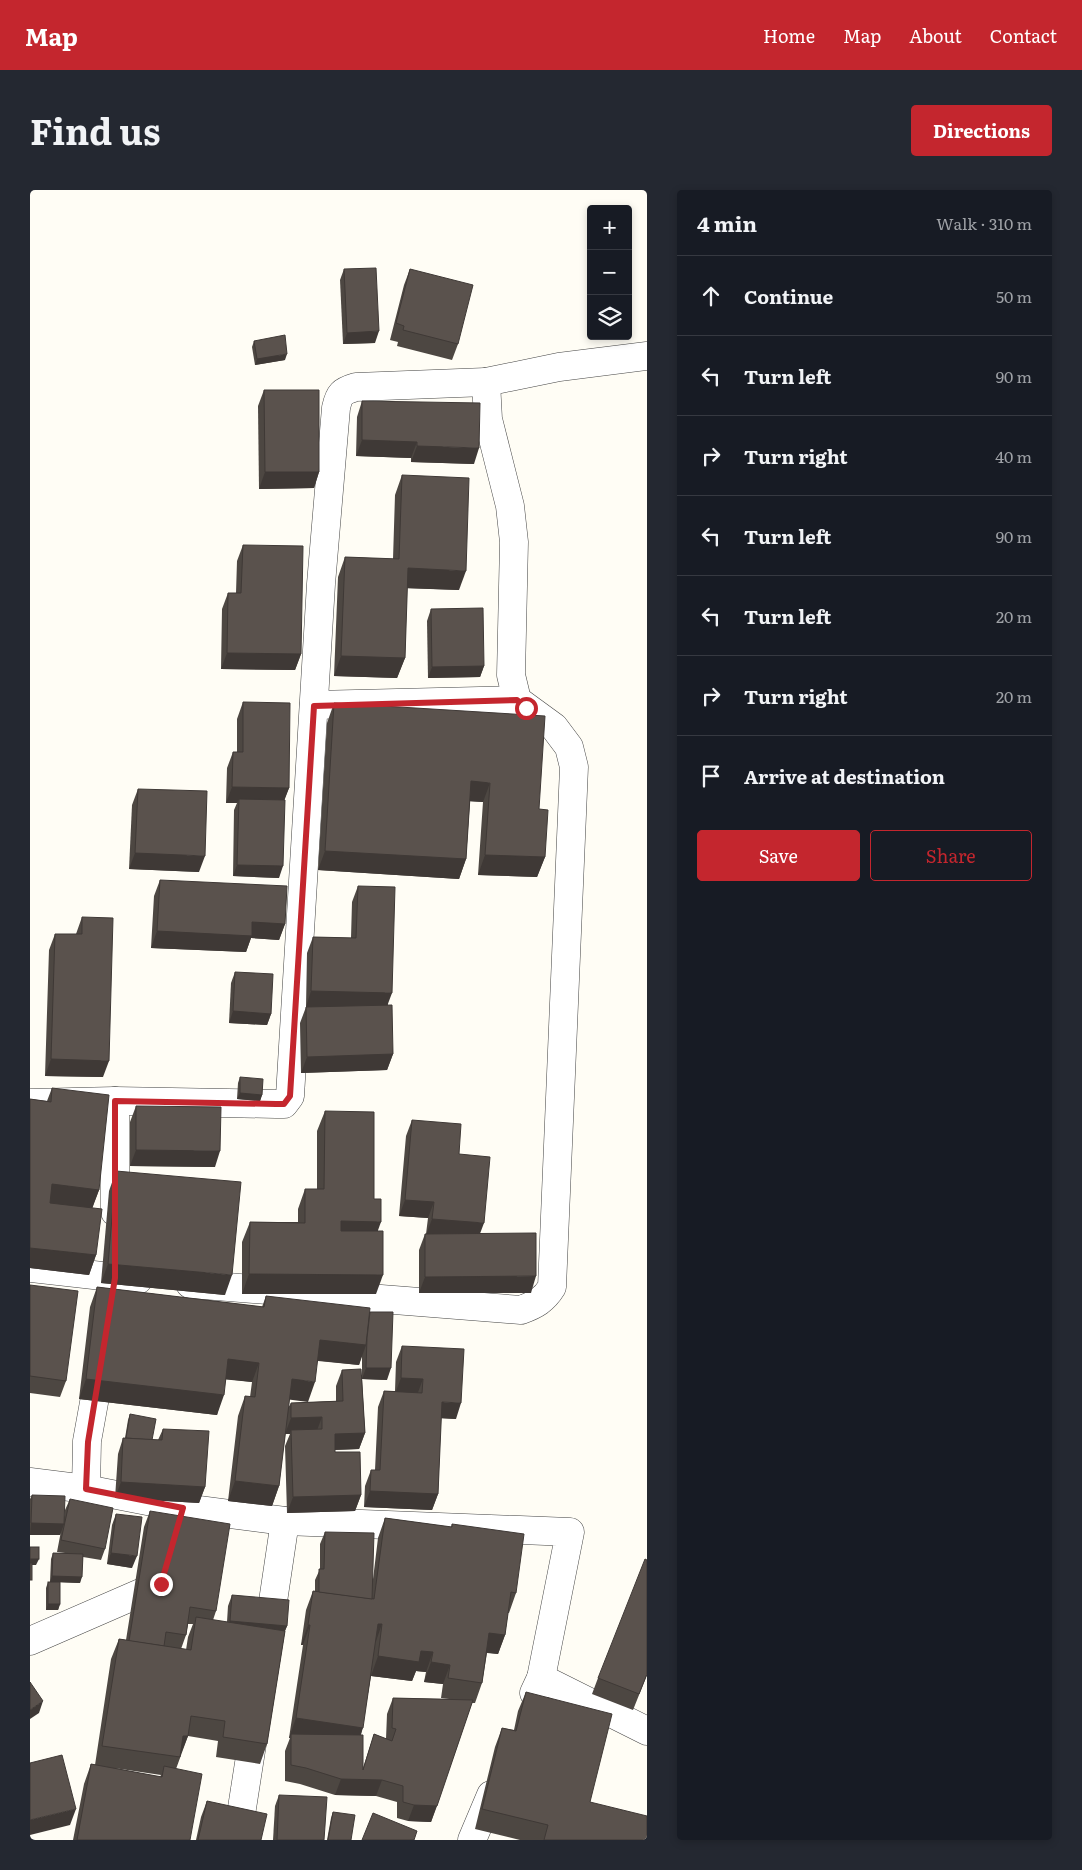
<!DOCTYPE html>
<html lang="en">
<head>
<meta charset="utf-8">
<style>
	:root { --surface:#171b24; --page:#242831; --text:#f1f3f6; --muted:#9ea1a6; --line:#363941; --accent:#c4262e }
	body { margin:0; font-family:Literata,serif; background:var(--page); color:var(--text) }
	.controls { position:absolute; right:15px; top:15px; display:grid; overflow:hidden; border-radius:5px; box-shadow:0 2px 8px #0003 }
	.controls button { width:45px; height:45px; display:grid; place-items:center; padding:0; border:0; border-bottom:1px solid var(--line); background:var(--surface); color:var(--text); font:25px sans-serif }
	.stop { position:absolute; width:15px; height:15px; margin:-11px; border:4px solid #c4262e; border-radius:50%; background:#fff }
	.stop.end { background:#c4262e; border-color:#fff; box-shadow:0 1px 5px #0008 }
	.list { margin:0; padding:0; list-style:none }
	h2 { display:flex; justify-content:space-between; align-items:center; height:65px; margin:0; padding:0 20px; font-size:21px }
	h2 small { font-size:16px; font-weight:400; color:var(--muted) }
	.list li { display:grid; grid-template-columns:32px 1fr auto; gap:15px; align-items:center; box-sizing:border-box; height:80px; padding:0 20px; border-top:1px solid var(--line) }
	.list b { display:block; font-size:19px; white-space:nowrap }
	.list em { font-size:16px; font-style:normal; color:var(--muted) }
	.actions { display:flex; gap:10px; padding:15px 20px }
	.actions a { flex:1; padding:11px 0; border:1px solid var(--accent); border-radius:5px; text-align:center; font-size:18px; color:var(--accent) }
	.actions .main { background:var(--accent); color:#fff }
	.icon { flex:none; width:28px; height:28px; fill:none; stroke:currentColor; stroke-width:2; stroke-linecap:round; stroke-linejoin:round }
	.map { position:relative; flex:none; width:617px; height:1650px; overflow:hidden; border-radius:5px }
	header { display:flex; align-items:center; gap:30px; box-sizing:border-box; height:70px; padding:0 25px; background:var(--accent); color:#fff }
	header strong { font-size:24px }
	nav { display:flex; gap:28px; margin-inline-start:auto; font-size:18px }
	.intro { display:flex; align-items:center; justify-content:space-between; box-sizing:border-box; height:120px; padding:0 30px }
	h1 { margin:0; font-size:35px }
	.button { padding:12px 22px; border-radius:5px; background:var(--accent); color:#fff; font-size:18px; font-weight:700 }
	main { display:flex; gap:30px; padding:0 30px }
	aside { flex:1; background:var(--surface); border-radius:5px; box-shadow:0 2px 8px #0003 }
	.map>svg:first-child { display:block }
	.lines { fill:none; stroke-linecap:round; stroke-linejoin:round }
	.minor-casing { stroke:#444; stroke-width:29 }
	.minor { stroke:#fff; stroke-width:28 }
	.wall { fill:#4d4742; fill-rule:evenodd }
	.shaded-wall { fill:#3f3936 }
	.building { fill:#5a524d; stroke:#3f3936 }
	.route { stroke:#c4262e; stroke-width:6 }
</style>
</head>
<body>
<header>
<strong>Map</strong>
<nav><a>Home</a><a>Map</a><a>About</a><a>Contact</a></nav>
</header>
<div class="intro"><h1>Find us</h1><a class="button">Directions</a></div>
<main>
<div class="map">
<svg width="617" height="1650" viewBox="0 0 617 1650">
	<rect width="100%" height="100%" fill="#fffdf5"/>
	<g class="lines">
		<defs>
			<g id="minor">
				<polyline points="284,515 487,510"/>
				<path d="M0,913L85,911L246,914H254L260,906L291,394L306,218C309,204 312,201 326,197L456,192"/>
				<polyline points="85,1022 85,911"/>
				<polyline points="0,1078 108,1090"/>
				<path d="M160,1094L491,1120C505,1115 514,1110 522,1097L544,577L539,557L524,537L487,510L481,485L484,352L480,316L458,229L456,192L529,177L617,166"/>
				<polyline points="0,1292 56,1299 153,1318 255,1331 540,1342 511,1488"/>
				<polyline points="56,1299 57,1251 71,1174"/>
				<polyline points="238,1445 255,1331"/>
				<polyline points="0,1451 131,1394"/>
				<polyline points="504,1503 511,1488 617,1541"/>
				<polyline points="207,1650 225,1535"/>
				<polyline points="442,1650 461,1605"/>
			</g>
		</defs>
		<use href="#minor" class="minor-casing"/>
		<use href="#minor" class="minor"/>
	</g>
	<g class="wall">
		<polygon points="314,79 345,153 313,154 310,90"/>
		<polygon points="380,79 428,154 422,170 367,156 368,152 360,150 374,95"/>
		<polygon points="224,151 255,170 225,175 222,157"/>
		<polygon points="234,200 289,282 284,298 229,299 228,216"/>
		<polygon points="332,211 444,274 381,272 381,268 326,266 327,227"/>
		<polygon points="372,285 429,400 377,398 375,468 367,488 304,486 308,387 315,367 363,369 365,305"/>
		<polygon points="213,355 271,464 265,480 191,479 192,419 198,403 206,403 207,371"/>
		<polygon points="401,419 454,476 450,487 398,488 397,431"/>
		<polygon points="213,512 259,598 254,610 249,688 203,686 204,620 207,613 196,613 197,578 203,562 207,562 207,529"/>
		<polygon points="304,513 509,619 515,667 507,687 448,685 453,612 440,611 436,669 429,689 288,680 297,533"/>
		<polygon points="108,599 169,682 99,679 102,615"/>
		<polygon points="130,690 255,734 249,750 221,748 216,762 121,758 124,706"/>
		<polygon points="328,696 358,815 363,864 357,880 271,883 270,833 276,817 277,763 283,747 321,748 322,712"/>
		<polygon points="52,727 73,887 15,886 19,760 25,744 46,744"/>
		<polygon points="205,782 241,824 237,835 199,833 201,793"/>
		<polygon points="210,887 232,905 230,911 207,909 208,893"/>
		<polygon points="22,898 69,1000 62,1018 66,1065 59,1085 0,1078 0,909 17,911"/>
		<polygon points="106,916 185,977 100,976 100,932"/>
		<polygon points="295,921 344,1009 348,1041 346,1104 212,1104 212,1052 220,1032 268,1032 268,1019 275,999 287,999 287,941"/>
		<polygon points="382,930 429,964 450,1043 501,1103 389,1103 389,1060 395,1044 396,1044 398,1028 369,1026 376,946"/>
		<polygon points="86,981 195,1105 71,1093 79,1001"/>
		<polygon points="0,1095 36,1191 30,1207 0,1203"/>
		<path d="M67,1097L232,1117L236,1106L340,1122L357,1190L332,1189L335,1243L329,1259L305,1260V1262L331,1305L325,1321L257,1323L255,1256L260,1244H255L249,1296L242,1316L198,1311L208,1226L215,1206L220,1207L222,1192L196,1189L187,1225L49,1209L60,1117ZM332,1165V1185L312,1180L306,1196V1211L261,1213L258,1218L259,1210L288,1171L329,1175Z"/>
		<polygon points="372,1156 426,1229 411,1228 408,1304 402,1320 334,1317 335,1296 341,1280 345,1280 348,1217 354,1201 365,1201 366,1172"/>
		<polygon points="100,1224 122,1250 128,1250 133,1239 175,1297 169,1313 85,1308 88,1264 93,1248 95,1248 98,1230"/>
		<polygon points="2,1305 34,1327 35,1320 40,1309 75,1359 71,1370 53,1367 50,1393 30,1392 30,1414 28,1420 16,1420 16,1398 18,1392 20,1392 21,1369 23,1363 35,1363 27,1362 31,1341 30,1345 0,1345 0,1309"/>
		<path d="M120,1321L186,1421L183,1430L197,1432L198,1416L202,1405L257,1436L255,1441L237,1554L230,1574L186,1567L188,1551L158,1546L146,1579L160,1650H43L54,1594L61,1574L65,1575L81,1469L89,1449L96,1450L114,1337ZM158,1434H163L158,1447L156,1460L151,1459L156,1445ZM84,1578L131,1585L130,1587Z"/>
		<polygon points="86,1324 102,1378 77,1374 82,1335"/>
		<path d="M355,1328L421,1337L422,1334L486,1403L479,1423H478L475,1445L468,1464L457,1463L452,1493L445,1513H442L401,1632L378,1631L367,1628V1612L346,1606L305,1605L270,1594L255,1591V1561L260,1548H259L273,1455H271L276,1420L283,1401H285V1390L290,1379V1354L295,1342L343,1389L348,1348ZM386,1481L396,1482L394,1492L413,1494L411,1508L419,1509L363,1508L357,1524L356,1549L344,1544L333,1578L331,1545L341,1486L382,1491Z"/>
		<polygon points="617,1485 603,1520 562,1504 568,1488"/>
		<polygon points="496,1502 560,1612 617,1650 490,1650 445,1639 465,1557 472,1538 484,1540 488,1521"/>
		<polygon points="249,1605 294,1650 243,1650 245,1616"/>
		<polygon points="177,1611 231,1650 166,1650 171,1627"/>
		<polygon points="303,1622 321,1650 297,1650 301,1628"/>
	</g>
	<g class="shaded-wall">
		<polygon points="349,141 345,153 313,154 317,143"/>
		<polygon points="257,164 255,170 225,175 227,169"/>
		<polygon points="332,250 387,252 381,268 326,266"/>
		<polygon points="387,256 449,258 444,274 381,272"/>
		<polygon points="235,282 289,282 284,298 229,299"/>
		<polygon points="378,378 436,381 429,400 371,398"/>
		<polygon points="197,463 271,464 265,480 191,479"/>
		<polygon points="311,466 375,468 367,488 304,486"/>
		<polygon points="454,476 450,487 398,488 402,477"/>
		<polygon points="441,591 460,593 453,612 434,611"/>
		<polygon points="202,597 259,598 253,614 209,609 207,613 196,613"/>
		<polygon points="295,661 436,669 429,689 288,680"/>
		<polygon points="105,663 175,666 169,682 99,679"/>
		<polygon points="455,665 515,667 507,687 448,685"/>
		<polygon points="207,675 253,676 249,688 203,686"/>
		<polygon points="222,732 255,734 249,750 221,748 216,762 121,758 127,741"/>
		<polygon points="281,801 362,803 356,819 276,817"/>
		<polygon points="203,821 241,824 237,835 199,833"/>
		<polygon points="363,864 357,880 271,883 277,867"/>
		<polygon points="21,869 79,871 73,887 15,886"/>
		<polygon points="210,903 232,905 230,911 207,909"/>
		<polygon points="106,960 190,961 185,977 100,976"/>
		<polygon points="22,994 69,1000 62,1019 15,1014"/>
		<polygon points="375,1010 404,1012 398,1028 369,1026"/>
		<polygon points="402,1029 454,1033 448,1049 396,1045"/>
		<polygon points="311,1031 351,1032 344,1051 304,1051"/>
		<polygon points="0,1058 66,1065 59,1085 0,1078"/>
		<polygon points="78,1074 202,1085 195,1105 71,1093"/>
		<polygon points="219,1084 353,1085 346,1104 212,1104"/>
		<polygon points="506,1086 501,1103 389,1103 395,1087"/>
		<polygon points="290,1150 336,1155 329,1175 283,1170"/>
		<polygon points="198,1169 229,1173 222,1192 191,1189"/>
		<polygon points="336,1178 361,1178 357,1190 332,1189"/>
		<polygon points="371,1188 393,1189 387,1205 365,1204"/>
		<polygon points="56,1189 194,1205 187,1225 49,1209"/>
		<polygon points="262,1189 285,1192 278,1212 255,1209"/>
		<polygon points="412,1212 431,1213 426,1229 406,1228"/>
		<polygon points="292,1227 286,1243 261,1240 260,1244 255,1244 261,1228"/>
		<polygon points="335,1243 329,1259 299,1260 305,1244"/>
		<polygon points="205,1291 249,1296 242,1316 198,1311"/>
		<polygon points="91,1292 175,1297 169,1313 85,1308"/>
		<polygon points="340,1301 408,1304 402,1320 334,1317"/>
		<polygon points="331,1305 325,1321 257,1323 263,1307"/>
		<polygon points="1,1333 34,1334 30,1345 0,1345"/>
		<polygon points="81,1363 107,1366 102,1378 77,1374"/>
		<polygon points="0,1369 9,1369 6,1375 0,1375"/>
		<polygon points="22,1386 52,1387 50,1393 20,1392"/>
		<polygon points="18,1414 30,1414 28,1420 16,1420"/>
		<polygon points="200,1431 257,1436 252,1448 196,1442"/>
		<polygon points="348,1434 352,1434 345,1454"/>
		<polygon points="278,1435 280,1435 273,1455 271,1455"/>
		<polygon points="459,1443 475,1445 468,1464 452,1462"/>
		<polygon points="391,1461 403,1462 396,1482 386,1481 382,1491 341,1486 348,1466"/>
		<polygon points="401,1472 420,1475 413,1494 394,1492"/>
		<polygon points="13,1511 9,1523 0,1529 0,1520"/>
		<polygon points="266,1528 333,1538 326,1558 261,1544 260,1548 259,1548"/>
		<polygon points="153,1546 158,1546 150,1566"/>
		<polygon points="311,1589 352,1590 346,1606 305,1605"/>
		<polygon points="384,1615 407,1616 401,1632 378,1631"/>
		<polygon points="46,1619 40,1635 0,1645 0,1630"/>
	</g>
	<g class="building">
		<polygon points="346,78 349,141 317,143 314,79"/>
		<polygon points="380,79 443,95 428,154 373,140 374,136 366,133"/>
		<polygon points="255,145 257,164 227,169 224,151"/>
		<polygon points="234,200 289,200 289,282 235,282"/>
		<polygon points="332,211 450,213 449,258 387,256 387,252 332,250"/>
		<polygon points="372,285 439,288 436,381 378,378 375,468 311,466 315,367 369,369"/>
		<polygon points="213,355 273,356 271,464 197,463 198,403 211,403"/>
		<polygon points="453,418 454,476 402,477 401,419"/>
		<polygon points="213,512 260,513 259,598 202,597 203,562 213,562"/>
		<polygon points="304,513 515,526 509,619 518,620 515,667 455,665 460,593 441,591 436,669 295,661"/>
		<polygon points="108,599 177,601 175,666 105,663"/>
		<polygon points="209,609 255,610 253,676 207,675"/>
		<polygon points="130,690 257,696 255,734 222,732 222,746 127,741"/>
		<polygon points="328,696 365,697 362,803 281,801 283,747 326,748"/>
		<polygon points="52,727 83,728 79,871 21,869 25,744 52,744"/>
		<polygon points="205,782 243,784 241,824 203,821"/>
		<polygon points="362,815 363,864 277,867 276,817"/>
		<polygon points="210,887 233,889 232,905 210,903"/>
		<polygon points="22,898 79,905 69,1000 22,994 20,1013 72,1019 66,1065 0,1058 0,909 21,912"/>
		<polygon points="106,916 191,917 190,961 106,960"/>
		<polygon points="295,921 344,922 344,1009 351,1009 351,1032 311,1031 311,1041 353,1041 353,1085 219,1084 220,1032 275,1033 275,999 294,999"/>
		<polygon points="382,930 431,934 429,964 460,967 454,1033 402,1029 404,1012 375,1010"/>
		<polygon points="86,981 211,992 202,1085 78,1074"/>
		<polygon points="506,1043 506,1086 395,1087 395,1044"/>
		<polygon points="0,1095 48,1101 36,1191 0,1186"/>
		<polygon points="67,1097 234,1117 236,1106 340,1118 336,1155 290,1150 285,1192 262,1189 249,1296 205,1291 215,1206 225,1207 229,1173 198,1169 194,1205 56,1189"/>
		<polygon points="340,1122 363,1122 361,1178 336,1178 337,1148"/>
		<polygon points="372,1156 434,1159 431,1213 412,1212 408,1304 340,1301 341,1280 350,1280 354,1201 392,1203 393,1189 371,1188"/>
		<polygon points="331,1179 335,1243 305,1244 305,1262 330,1262 331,1305 263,1307 261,1240 292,1239 292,1227 261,1228 261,1213 313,1211 312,1180"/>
		<polygon points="100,1224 126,1229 122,1250 96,1248"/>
		<polygon points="133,1239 179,1241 175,1297 91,1292 93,1248 132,1250"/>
		<polygon points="2,1305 35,1306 34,1334 1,1333"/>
		<polygon points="40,1309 83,1318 75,1359 31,1350"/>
		<polygon points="120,1321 200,1334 186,1421 160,1417 156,1445 136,1442 134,1456 99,1451"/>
		<polygon points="86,1324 112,1327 107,1366 81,1363"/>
		<polygon points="355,1328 422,1337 422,1334 494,1344 486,1403 481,1402 475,1445 459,1443 452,1493 418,1488 420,1475 401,1472 403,1462 391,1461 389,1472 348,1466 352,1434 348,1434 333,1538 266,1528 280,1435 278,1435 283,1401 344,1409"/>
		<polygon points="295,1342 344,1343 342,1409 289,1402 289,1379 294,1379"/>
		<rect x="0" y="1357" width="9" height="12"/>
		<polygon points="23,1363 53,1364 52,1387 22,1386"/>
		<polygon points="615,1369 617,1370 617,1484 609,1504 568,1488"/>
		<rect x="0" y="1373" width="2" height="17"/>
		<rect x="18" y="1392" width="12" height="22"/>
		<polygon points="202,1405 259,1410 257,1436 200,1431"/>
		<polygon points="166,1427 255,1441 237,1554 193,1547 195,1531 161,1526 158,1546 153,1546 150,1567 72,1556 89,1449 161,1460"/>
		<polygon points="0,1492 13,1511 0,1520"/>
		<polygon points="496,1502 582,1524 560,1612 617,1626 617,1650 514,1650 518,1635 452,1619 472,1538 486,1541"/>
		<polygon points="363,1508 443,1510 407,1616 384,1615 373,1612 373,1596 352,1590 311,1589 276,1578 261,1575 261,1544 333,1545 333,1580 344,1544 362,1551 366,1539 362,1538"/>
		<polygon points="32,1565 46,1619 0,1630 0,1573"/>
		<polygon points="61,1574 132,1587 134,1576 172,1584 160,1650 47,1650"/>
		<polygon points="249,1605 297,1607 294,1650 247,1650"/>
		<polygon points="177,1611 237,1624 231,1650 168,1650"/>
		<polygon points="303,1622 325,1625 321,1650 298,1650"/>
		<polygon points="343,1623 387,1641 384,1650 332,1650"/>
	</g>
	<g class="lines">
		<polyline class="route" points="131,1394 153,1318 56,1299 58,1252 85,1088 85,911 246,914 254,914 260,906 284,516 487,510 496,518"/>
	</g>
</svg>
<div class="controls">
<button>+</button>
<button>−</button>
<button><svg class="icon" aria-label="layers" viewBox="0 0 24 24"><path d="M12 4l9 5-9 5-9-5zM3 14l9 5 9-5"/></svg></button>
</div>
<div class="stop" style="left:496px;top:518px"></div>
<div class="stop end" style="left:131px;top:1394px"></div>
</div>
<aside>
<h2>4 min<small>Walk · 310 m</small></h2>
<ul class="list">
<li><svg class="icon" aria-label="ahead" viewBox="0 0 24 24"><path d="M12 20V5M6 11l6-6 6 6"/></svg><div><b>Continue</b></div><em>50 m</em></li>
<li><svg class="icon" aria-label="left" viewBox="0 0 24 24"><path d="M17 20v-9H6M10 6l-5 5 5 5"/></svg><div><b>Turn left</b></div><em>90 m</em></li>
<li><svg class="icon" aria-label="right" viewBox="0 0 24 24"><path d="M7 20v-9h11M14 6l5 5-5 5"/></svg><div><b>Turn right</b></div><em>40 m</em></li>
<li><svg class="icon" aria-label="left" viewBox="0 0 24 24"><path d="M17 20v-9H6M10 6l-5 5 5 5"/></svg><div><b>Turn left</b></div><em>90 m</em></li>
<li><svg class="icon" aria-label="left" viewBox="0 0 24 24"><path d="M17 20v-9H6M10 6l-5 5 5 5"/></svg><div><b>Turn left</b></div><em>20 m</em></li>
<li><svg class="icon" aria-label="right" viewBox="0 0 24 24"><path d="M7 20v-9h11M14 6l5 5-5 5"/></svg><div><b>Turn right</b></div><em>20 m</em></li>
<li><svg class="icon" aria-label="arrive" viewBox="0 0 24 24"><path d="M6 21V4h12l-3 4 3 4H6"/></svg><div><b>Arrive at destination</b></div></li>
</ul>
<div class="actions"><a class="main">Save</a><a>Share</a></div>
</aside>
</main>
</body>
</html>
